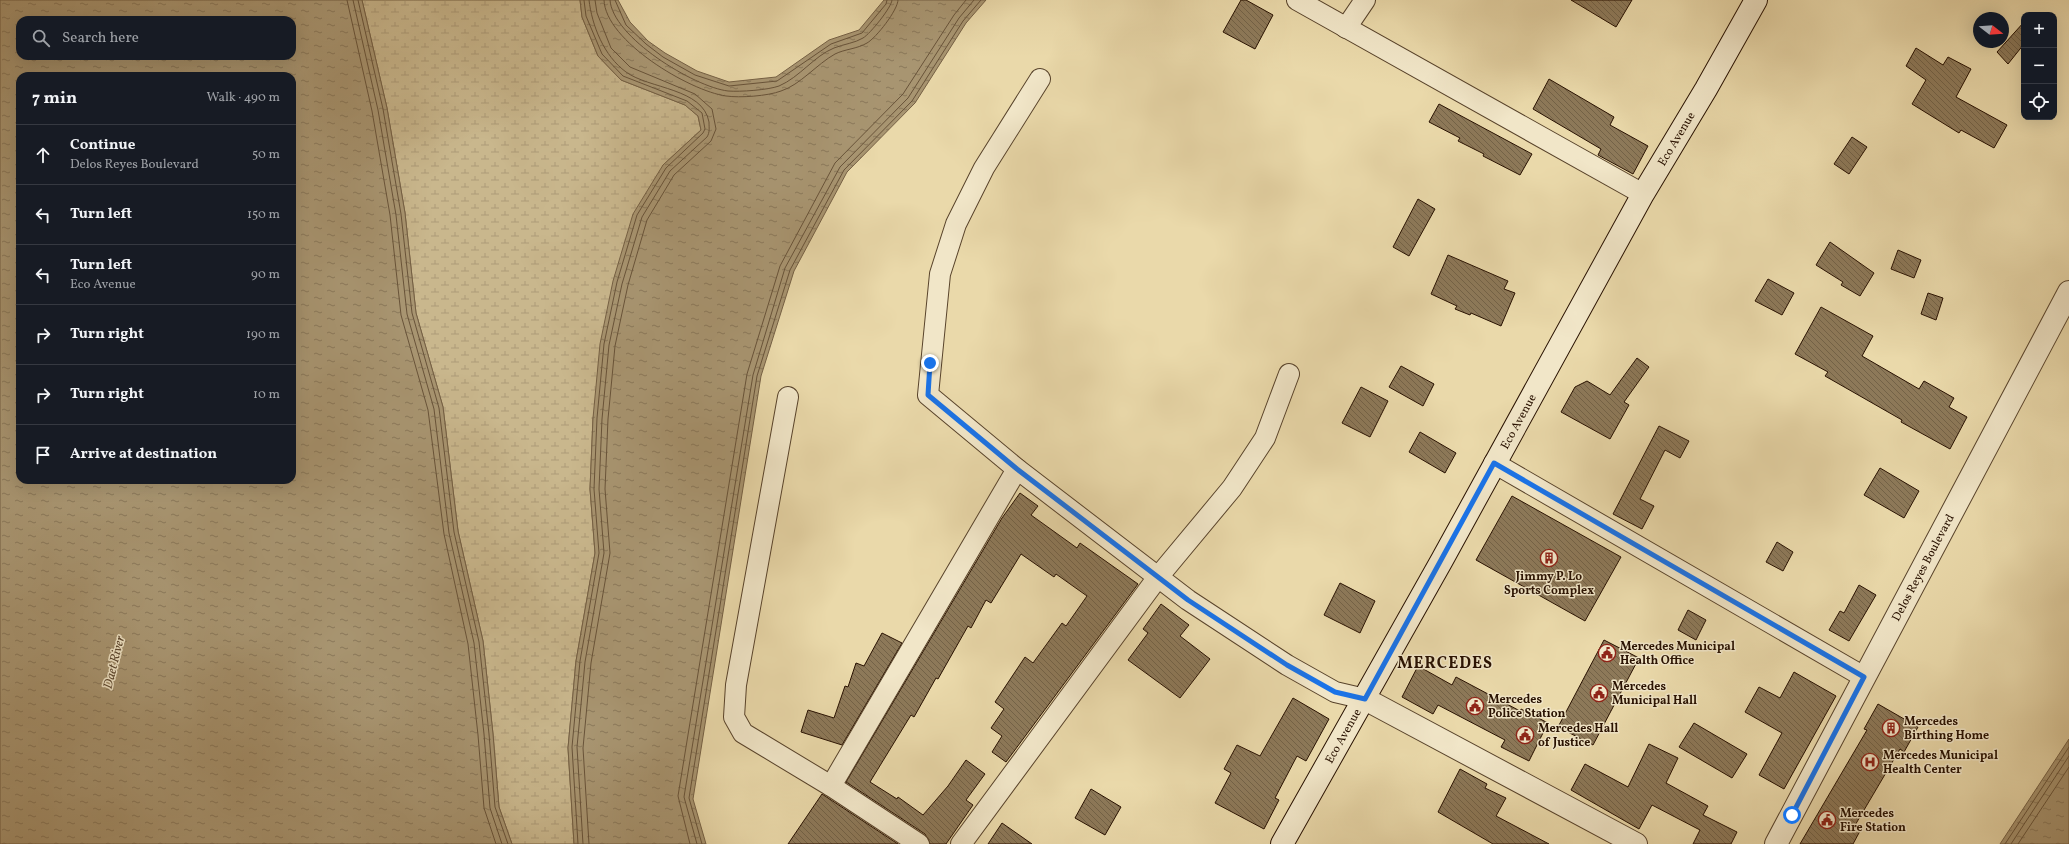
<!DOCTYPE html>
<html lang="en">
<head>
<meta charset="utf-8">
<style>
	:root { --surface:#171b24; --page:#242831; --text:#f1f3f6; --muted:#9ea1a6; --line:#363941 }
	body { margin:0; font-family:Vollkorn,serif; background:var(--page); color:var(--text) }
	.controls { position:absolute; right:12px; top:12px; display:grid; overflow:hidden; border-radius:8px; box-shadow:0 4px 16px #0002 }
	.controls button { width:36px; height:36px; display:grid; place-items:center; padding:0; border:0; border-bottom:1px solid var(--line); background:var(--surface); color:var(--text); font:20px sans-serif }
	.compass { position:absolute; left:1973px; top:12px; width:36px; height:36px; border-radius:50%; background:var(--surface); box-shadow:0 4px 16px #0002; rotate:107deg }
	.stop { position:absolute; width:12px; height:12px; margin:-9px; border:3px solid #1a73e8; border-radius:50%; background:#fff }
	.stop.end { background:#1a73e8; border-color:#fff; box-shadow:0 1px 4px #0008 }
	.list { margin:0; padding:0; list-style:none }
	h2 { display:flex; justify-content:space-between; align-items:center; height:52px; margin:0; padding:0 16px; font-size:17px }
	h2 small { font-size:13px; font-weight:400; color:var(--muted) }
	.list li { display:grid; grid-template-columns:26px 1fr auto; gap:12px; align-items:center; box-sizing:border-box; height:60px; padding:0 16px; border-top:1px solid var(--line) }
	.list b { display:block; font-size:15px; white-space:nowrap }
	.list p { margin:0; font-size:13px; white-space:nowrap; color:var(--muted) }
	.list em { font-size:13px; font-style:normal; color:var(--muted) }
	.icon { flex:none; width:22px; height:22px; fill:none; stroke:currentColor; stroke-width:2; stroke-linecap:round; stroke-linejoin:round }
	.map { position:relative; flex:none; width:2069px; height:844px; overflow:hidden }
	.search { position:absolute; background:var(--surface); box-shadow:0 4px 16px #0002; left:16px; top:16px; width:280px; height:44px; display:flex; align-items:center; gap:10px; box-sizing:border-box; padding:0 14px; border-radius:12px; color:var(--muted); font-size:15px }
	.panel { position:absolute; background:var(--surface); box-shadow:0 4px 16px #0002; left:16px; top:72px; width:280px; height:412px; border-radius:12px }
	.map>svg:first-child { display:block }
	.wetland { fill:url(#wetland-marsh); stroke:#786447 }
	.water { fill:url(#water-ripples); stroke:#756044; fill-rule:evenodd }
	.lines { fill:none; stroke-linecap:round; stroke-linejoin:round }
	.shore { stroke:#685339; stroke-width:1 }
	.building { fill:url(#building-back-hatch); stroke:#281101 }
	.minor-casing { stroke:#58432b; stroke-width:22 }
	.tertiary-casing { stroke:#58432b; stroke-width:24 }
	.secondary-casing { stroke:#281101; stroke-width:24 }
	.minor { stroke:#f1e6c8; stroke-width:20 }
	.tertiary { stroke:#f1e6c8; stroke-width:22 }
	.secondary { stroke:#f1e6c8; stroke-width:22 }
	.route { stroke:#1a73e8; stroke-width:5 }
	.labels { text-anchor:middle; stroke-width:3; stroke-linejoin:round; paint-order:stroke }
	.street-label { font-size:12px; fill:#281101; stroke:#f1e6c8 }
	.poi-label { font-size:12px; font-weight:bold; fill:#281101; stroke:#f1e6c8; text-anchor:start }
	.water-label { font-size:13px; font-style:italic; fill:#5b462e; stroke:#f1e6c8 }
	.district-label { font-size:16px; font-weight:bold; letter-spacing:1px; fill:#281101; stroke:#f1e6c8 }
</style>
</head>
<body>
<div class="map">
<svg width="2069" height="844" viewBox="0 0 2069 844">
	<defs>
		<pattern id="wetland-marsh" width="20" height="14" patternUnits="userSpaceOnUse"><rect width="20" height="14" fill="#c9b78d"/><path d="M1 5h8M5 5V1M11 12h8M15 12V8" fill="none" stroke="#ad9c78"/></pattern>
		<pattern id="water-ripples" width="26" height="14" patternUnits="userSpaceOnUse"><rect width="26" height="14" fill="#a89571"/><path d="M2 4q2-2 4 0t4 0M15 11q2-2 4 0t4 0" fill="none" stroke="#89785a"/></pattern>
		<pattern id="building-back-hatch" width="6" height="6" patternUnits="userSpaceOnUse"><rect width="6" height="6" fill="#8d7959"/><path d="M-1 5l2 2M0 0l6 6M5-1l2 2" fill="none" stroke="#736247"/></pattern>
	</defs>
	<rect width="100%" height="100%" fill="#ead9aa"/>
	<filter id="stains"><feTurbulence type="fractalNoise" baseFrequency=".005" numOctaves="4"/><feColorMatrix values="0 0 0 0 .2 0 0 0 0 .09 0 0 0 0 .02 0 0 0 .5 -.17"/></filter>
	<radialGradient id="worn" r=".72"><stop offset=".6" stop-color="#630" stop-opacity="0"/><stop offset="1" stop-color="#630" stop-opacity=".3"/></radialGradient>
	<polygon class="wetland" points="362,0 580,0 582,17 598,56 621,80 685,105 698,116 701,130 663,165 593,418 590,489 595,553 576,661 568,748 574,844 512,844 499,807 493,734 483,641 458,531 443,407 416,313 405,213 387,108"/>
	<g class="water">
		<path d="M0,0H362L387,108L405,213L416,313L443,407L458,531L483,641L493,734L499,807L512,844H0ZM20,20H292V56H20ZM20,76H292V480H20Z"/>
		<polygon points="580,0 618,0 630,22 648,41 665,53 697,71 729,82 776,77 829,40 859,30 884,0 986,0 966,23 915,103 847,172 794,271 761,376 693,799 706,844 574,844 568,748 576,661 595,553 590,489 593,418 600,344 613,281 633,214 663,165 701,130 698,116 685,105 621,80 598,56 582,17"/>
		<polygon points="2069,739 2069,844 2000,844"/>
	</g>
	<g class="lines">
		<g class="shore">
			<polyline points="347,0 372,111 390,215 401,315 428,410 444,534 468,644 478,735 484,808 496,844"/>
			<polyline points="353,0 378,110 396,215 407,314 434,409 449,533 474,643 484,734 490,808 502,844"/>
			<polyline points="358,0 383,109 401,214 412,313 439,408 454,532 479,642 489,734 495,807 508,844"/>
			<path d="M604,0C605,41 690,91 726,96C740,98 768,96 781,91C800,85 817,64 835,54C845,49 857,49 867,43C876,38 898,10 898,0"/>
			<path d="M610,0C612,37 694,87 728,91C740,92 768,90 779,86C800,77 814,56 834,48C844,44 855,43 863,38C870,34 892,7 892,0"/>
			<polyline points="615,0 626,25 646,44 663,57 695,75 729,86 777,81 831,44 862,33 886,4 887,0"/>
			<polyline points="578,844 572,747 580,661 599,553 594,489 597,418 604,344 617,282 637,215 666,168 703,133 705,129 702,113 687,101 623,76 602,54 586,16 584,0"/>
			<path d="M583,844L577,747L585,662L604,553L599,489L602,419L609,345L622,284L642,217L670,171L707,137C710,132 709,128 709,122C703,88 649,89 626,72C604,56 592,26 589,0"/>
			<polyline points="589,844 583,748 591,663 610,553 605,489 608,419 615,346 628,285 647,220 674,175 711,141 716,129 712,109 695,94 630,67 611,48 597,13 595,0"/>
			<polyline points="690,844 678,796 747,374 780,266 835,163 903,94 954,15 966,0"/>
			<polyline points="697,844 684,797 753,375 785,268 840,167 908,98 959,18 974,0"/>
			<polyline points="702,844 689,798 757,376 790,270 844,170 912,101 963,21 981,0"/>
			<polyline points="2005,844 2069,747"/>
			<polyline points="2011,844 2069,756"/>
			<polyline points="2018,844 2069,767"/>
		</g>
	</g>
	<g class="building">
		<polygon points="1241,0 1246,0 1273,15 1255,49 1223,32"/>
		<polygon points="1571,0 1632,0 1616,27"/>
		<polygon points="2024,22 2024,44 2008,64 1997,52"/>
		<polygon points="1916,48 1943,65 1948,57 1971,69 1956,97 2007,125 1994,148 1961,130 1959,133 1912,104 1926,80 1906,66"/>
		<polygon points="1549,79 1614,117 1610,125 1648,146 1633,174 1598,155 1601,149 1533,109"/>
		<polygon points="1439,104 1532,154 1520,175 1483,156 1484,154 1458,141 1460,138 1429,122"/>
		<polygon points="1852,137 1867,147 1849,174 1834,164"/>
		<polygon points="1418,199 1435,209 1409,256 1393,247"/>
		<polygon points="1830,242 1874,273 1860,296 1841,285 1843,282 1816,265"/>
		<polygon points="1898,250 1921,260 1914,278 1891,269"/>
		<polygon points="1448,255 1508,281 1504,289 1515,293 1501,326 1471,313 1470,315 1455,309 1457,306 1431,294"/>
		<polygon points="1768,279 1794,293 1782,315 1755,301"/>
		<polygon points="1928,293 1943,298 1936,320 1921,314"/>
		<polygon points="1821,307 1873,336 1862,356 1919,389 1924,381 1954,398 1949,407 1967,417 1950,449 1901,422 1902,420 1825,376 1828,372 1795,354"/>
		<polygon points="1637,358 1649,367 1624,402 1629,405 1610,439 1561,412 1575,387 1587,381 1610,395"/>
		<polygon points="1401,366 1434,384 1423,406 1389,387"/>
		<polygon points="1361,387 1388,401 1370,437 1342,423"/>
		<polygon points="1659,426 1689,441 1680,458 1665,450 1640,499 1654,506 1642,529 1613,514"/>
		<polygon points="1420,432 1456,453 1445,473 1409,452"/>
		<polygon points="1880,468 1919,491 1904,518 1864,495"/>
		<polygon points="1020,493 1038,506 1031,515 1077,548 1080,543 1138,584 1006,762 992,752 1002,736 991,728 1004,709 995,702 1025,657 1033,663 1062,623 1066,626 1087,596 1056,574 1054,577 1021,554 991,603 986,600 971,628 968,626 938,679 936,678 914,717 911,715 870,782 897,799 898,797 923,815 948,786 966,760 985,774 966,800 973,805 946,844 930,844 925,834 846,782 1002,518"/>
		<polygon points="1512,496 1621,557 1585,621 1476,560"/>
		<polygon points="1777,542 1793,552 1783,571 1766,562"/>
		<polygon points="1340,583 1375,601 1360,633 1324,615"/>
		<polygon points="1859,585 1876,595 1849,641 1829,630 1840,611 1844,613"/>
		<polygon points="1161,604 1189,625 1180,636 1210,659 1180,698 1128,660 1148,633 1143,629"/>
		<polygon points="1688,610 1706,620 1696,640 1678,630"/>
		<polygon points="882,633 902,643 842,745 801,732 808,710 834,718 845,686 848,687 856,663 864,666"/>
		<polygon points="1604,640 1639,658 1593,745 1558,727"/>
		<polygon points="1418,666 1452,685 1456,677 1520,711 1521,709 1548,723 1529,761 1501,747 1505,740 1438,705 1433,714 1402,697"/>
		<polygon points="1794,672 1836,696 1784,789 1759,775 1782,733 1745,712 1759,687 1780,698"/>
		<polygon points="1293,698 1329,719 1306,761 1297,756 1275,798 1279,800 1264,829 1215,803 1231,773 1224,769 1237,745 1260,756"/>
		<polygon points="1878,704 1918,727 1904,752 1900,749 1854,827 1860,831 1853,844 1800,844 1867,730 1864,729"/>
		<polygon points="1694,723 1747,754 1732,778 1679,747"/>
		<polygon points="1649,744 1678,758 1666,783 1708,806 1703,815 1737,832 1731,844 1693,844 1700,830 1652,805 1639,829 1571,790 1585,764 1628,787"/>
		<polygon points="1460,769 1487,784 1485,788 1506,798 1496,816 1549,844 1493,844 1438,812"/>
		<polygon points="1091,789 1121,807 1105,835 1075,818"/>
		<polygon points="822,794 825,796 898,844 788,844"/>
		<polygon points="1002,823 1032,844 988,844"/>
	</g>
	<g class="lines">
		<defs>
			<g id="minor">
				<polyline points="1297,0 1643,194"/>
				<polyline points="1346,28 1365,0"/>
				<polyline points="1040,79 984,168 956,224 940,274 928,395 1017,469 1188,600 1287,665 1335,692 1365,699"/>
				<polyline points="788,397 736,685 734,717 743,733 831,786"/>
				<polyline points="1494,463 1864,677"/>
				<polyline points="919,844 831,786 1017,469"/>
				<polyline points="961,844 1158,577 1232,488 1265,438 1289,374"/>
			</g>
			<g id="tertiary">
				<polyline points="1365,699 1636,844"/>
				<path id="s1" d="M1776,844L2069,292"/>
			</g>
			<g id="secondary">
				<path id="s2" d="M1282,844L1442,560L1643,194L1706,89L1756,0"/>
			</g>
		</defs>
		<use href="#minor" class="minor-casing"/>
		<use href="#tertiary" class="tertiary-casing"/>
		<use href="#secondary" class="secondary-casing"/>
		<use href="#minor" class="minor"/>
		<use href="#tertiary" class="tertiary"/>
		<use href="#secondary" class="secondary"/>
	</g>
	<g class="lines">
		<polyline class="route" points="930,363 928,395 1017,469 1188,600 1287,665 1335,692 1365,699 1494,463 1864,677 1792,815"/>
	</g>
	<defs>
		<symbol id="building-ring" viewBox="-11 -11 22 22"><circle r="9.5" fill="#f1e6c8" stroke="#8f2418" stroke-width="1.5"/><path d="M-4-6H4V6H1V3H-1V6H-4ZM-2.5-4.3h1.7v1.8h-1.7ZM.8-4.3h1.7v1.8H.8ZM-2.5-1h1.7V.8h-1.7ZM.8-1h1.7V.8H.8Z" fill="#8f2418"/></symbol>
		<symbol id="civic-ring" viewBox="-11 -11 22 22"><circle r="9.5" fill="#f1e6c8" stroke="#8f2418" stroke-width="1.5"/><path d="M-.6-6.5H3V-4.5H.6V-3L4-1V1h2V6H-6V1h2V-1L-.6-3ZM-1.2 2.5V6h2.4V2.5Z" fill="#8f2418"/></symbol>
		<symbol id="hospital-ring" viewBox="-11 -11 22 22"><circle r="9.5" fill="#f1e6c8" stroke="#8f2418" stroke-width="1.5"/><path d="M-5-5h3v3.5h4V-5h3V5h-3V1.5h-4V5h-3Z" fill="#8f2418"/></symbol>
	</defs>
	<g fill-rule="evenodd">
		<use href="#building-ring" x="1539" y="548" width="20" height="20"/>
		<use href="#civic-ring" x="1597" y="643" width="20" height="20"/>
		<use href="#civic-ring" x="1589" y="683" width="20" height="20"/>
		<use href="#civic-ring" x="1465" y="696" width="20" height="20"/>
		<use href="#building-ring" x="1881" y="718" width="20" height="20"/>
		<use href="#civic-ring" x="1515" y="725" width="20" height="20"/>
		<use href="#hospital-ring" x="1860" y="752" width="20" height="20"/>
		<use href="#civic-ring" x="1817" y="810" width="20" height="20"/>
	</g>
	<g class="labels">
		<g class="street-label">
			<text dy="4" stroke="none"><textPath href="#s2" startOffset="808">Eco Avenue</textPath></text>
			<text dy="4" stroke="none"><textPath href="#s2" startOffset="484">Eco Avenue</textPath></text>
			<text dy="4" stroke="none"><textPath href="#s1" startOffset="313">Delos Reyes Boulevard</textPath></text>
			<text dy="4" stroke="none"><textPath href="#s2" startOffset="124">Eco Avenue</textPath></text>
		</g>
		<g class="poi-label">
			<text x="1549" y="580" text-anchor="middle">Jimmy P. Lo<tspan x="1549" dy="14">Sports Complex</tspan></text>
			<text x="1620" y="650">Mercedes Municipal<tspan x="1620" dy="14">Health Office</tspan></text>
			<text x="1612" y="690">Mercedes<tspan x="1612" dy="14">Municipal Hall</tspan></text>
			<text x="1488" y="703">Mercedes<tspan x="1488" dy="14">Police Station</tspan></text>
			<text x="1904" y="725">Mercedes<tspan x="1904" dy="14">Birthing Home</tspan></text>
			<text x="1538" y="732">Mercedes Hall<tspan x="1538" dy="14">of Justice</tspan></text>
			<text x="1883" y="759">Mercedes Municipal<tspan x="1883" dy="14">Health Center</tspan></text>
			<text x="1840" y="817">Mercedes<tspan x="1840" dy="14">Fire Station</tspan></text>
		</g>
		<g class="water-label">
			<text transform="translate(113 662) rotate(-76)" y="5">Daet River</text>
		</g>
		<g class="district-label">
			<text x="1445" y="668">MERCEDES</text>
		</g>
	</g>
	<rect width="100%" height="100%" filter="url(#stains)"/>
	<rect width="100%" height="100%" fill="url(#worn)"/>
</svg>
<div class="controls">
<button>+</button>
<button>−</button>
<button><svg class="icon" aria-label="locate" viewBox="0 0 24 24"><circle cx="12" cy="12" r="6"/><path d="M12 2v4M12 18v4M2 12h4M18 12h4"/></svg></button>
</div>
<svg class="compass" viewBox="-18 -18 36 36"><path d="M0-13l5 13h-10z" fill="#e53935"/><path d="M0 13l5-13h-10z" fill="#9ea1a6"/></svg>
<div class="stop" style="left:1792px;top:815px"></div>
<div class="stop end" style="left:930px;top:363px"></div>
<div class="search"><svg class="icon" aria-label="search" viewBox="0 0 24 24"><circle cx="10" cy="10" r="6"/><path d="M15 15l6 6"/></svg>Search here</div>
<section class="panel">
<h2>7 min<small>Walk · 490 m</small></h2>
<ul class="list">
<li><svg class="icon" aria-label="ahead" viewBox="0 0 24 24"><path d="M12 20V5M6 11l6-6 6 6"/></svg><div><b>Continue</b><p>Delos Reyes Boulevard</p></div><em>50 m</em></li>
<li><svg class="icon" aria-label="left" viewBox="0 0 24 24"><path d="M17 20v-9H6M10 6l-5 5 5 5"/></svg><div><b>Turn left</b></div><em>150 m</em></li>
<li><svg class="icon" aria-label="left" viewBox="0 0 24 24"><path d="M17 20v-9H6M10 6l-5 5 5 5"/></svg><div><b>Turn left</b><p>Eco Avenue</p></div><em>90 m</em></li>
<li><svg class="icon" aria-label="right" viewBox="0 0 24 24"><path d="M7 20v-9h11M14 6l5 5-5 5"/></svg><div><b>Turn right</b></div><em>190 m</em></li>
<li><svg class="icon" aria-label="right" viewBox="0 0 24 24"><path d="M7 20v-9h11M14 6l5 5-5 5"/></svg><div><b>Turn right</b></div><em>10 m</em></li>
<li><svg class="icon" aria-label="arrive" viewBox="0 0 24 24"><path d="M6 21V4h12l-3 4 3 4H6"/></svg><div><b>Arrive at destination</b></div></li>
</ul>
</section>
</div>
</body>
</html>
